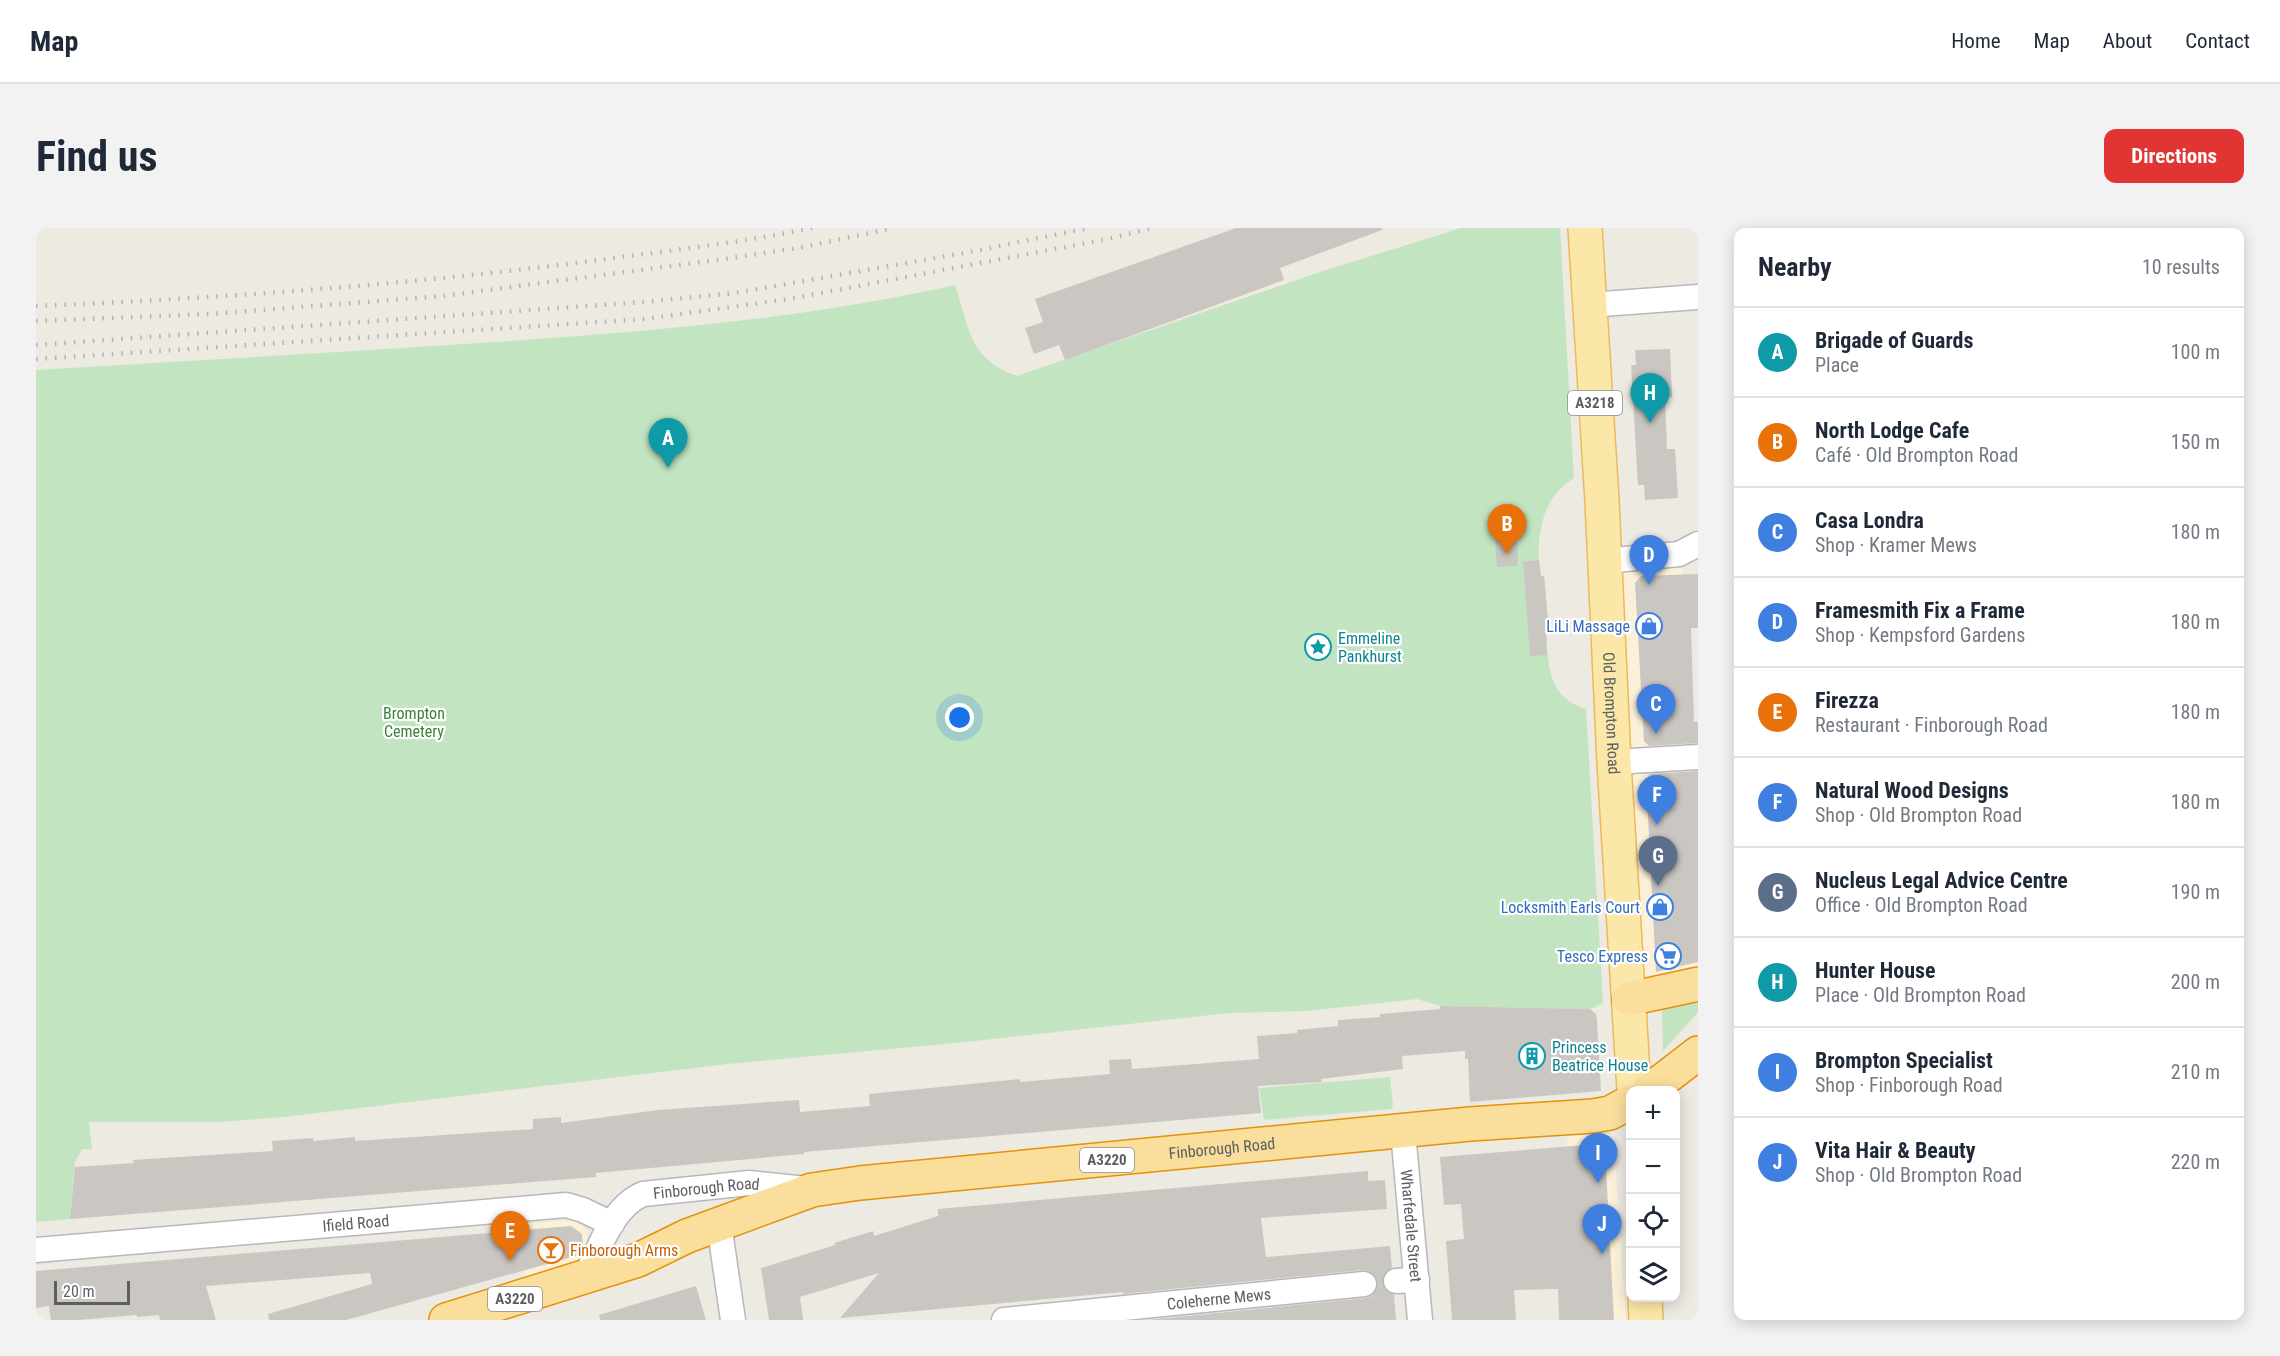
<!DOCTYPE html>
<html lang="en">
<head>
<meta charset="utf-8">
<style>
	:root { --surface:#fff; --page:#f2f2f3; --text:#1f2937; --muted:#747a83; --line:#e0e1e3; --accent:#e13534 }
	body { margin:0; font-family:"Roboto Condensed",sans-serif; background:var(--page); color:var(--text) }
	.controls { position:absolute; right:18px; bottom:18px; display:grid; overflow:hidden; border-radius:12px; box-shadow:0 3px 15px #0003 }
	.controls button { width:54px; height:54px; display:grid; place-items:center; padding:0; border:0; border-bottom:2px solid var(--line); background:var(--surface); color:var(--text); font:30px sans-serif }
	.scale { position:absolute; left:18px; bottom:15px; width:76px; box-sizing:border-box; padding-left:6px; border:3px solid #5b5f62; border-top:0; font-size:16px; line-height:21px; white-space:nowrap; color:#5b5f62; -webkit-text-stroke:4px #fff; paint-order:stroke }
	.you { position:absolute; left:924px; top:490px; width:21px; height:21px; margin:-15px; border:4px solid #fff; border-radius:50%; background:#1a73e8; box-shadow:0 0 0 9px #1a73e833 }
	.badge { display:grid; place-items:center; width:39px; height:39px; border-radius:50%; background:var(--accent); color:#fff; font-size:20px; font-weight:700 }
	.pin { position:absolute; translate:-50% -50px; filter:drop-shadow(0 2px 3px #0008) }
	.pin::after { content:''; position:absolute; top:32px; width:21px; height:18px; background:inherit; clip-path:polygon(0 0,100% 0,50% 100%) }
	.list { margin:0; padding:0; list-style:none }
	h2 { display:flex; justify-content:space-between; align-items:center; height:78px; margin:0; padding:0 24px; font-size:26px }
	h2 small { font-size:20px; font-weight:400; color:var(--muted) }
	.list li { display:grid; grid-template-columns:39px 1fr auto; gap:18px; align-items:center; box-sizing:border-box; height:90px; padding:0 24px; border-top:2px solid var(--line) }
	.list b { display:block; font-size:22px; white-space:nowrap }
	.list p { margin:0; font-size:20px; white-space:nowrap; color:var(--muted) }
	.list em { font-size:20px; font-style:normal; color:var(--muted) }
	.icon { flex:none; width:33px; height:33px; fill:none; stroke:currentColor; stroke-width:2; stroke-linecap:round; stroke-linejoin:round }
	.map { position:relative; flex:none; width:1662px; height:1092px; overflow:hidden; border-radius:12px }
	header { display:flex; align-items:center; gap:36px; box-sizing:border-box; height:84px; padding:0 30px; background:var(--surface); border-bottom:2px solid var(--line) }
	header strong { font-size:28px }
	nav { display:flex; gap:33px; margin-inline-start:auto; font-size:21px }
	.intro { display:flex; align-items:center; justify-content:space-between; box-sizing:border-box; height:144px; padding:0 36px }
	h1 { margin:0; font-size:42px }
	.button { padding:15px 27px; border-radius:12px; background:var(--accent); color:#fff; font-size:21px; font-weight:700 }
	main { display:flex; gap:36px; padding:0 36px }
	aside { flex:1; background:var(--surface); border-radius:12px; box-shadow:0 3px 15px #0003 }
	.map>svg:first-child { display:block }
	.commercial { fill:#fcf1d8 }
	.green { fill:#c2e4c0 }
	.building { fill:#cac7c2 }
	.lines { fill:none; stroke-linecap:round; stroke-linejoin:round }
	.minor-tunnel { stroke:#c8c7c2; stroke-width:24; stroke-dasharray:24 12; stroke-linecap:butt }
	.minor-casing { stroke:#b5b8bc; stroke-width:27 }
	.primary-casing { stroke:#ebb95d; stroke-width:36 }
	.trunk-casing { stroke:#e5910a; stroke-width:36 }
	.minor { stroke:#fff; stroke-width:24 }
	.primary { stroke:#fbe8a9; stroke-width:33 }
	.trunk { stroke:#fade9c; stroke-width:33 }
	.rail { stroke:#b1b2b2; stroke-width:4.5; stroke-dasharray:1.5 8; stroke-linecap:butt }
	.labels { text-anchor:middle; stroke-width:4.5; stroke-linejoin:round; paint-order:stroke }
	.shield { fill:#fff; stroke:#8c8f91; stroke-width:1.5 }
	.shield-label { font-size:15px; font-weight:bold; fill:#5b5f62 }
	.shop-label { font-size:16px; fill:#366cbe; stroke:#fff; text-anchor:end }
	.culture-label { font-size:16px; fill:#0d838f; stroke:#fff; text-anchor:start }
	.park-label { font-size:16px; fill:#3a8339; stroke:#fff }
	.street-label { font-size:16px; fill:#5b5f62; stroke:#fff }
	.food-label { font-size:16px; fill:#c56008; stroke:#fff; text-anchor:start }
</style>
</head>
<body>
<header>
<strong>Map</strong>
<nav><a>Home</a><a>Map</a><a>About</a><a>Contact</a></nav>
</header>
<div class="intro"><h1>Find us</h1><a class="button">Directions</a></div>
<main>
<div class="map">
<svg width="1662" height="1092" viewBox="0 0 1662 1092">
	<rect width="100%" height="100%" fill="#edeae2"/>
	<g class="commercial">
		<polygon points="1646,332 1658,685 1662,686 1662,747 1625,758 1607,747 1585,337"/>
		<polygon points="1577,906 1590,1092 1540,1092 1531,908"/>
		<polygon points="537,992 551,1002 553,1016 541,1033 489,1051 485,996"/>
	</g>
	<g class="green">
		<path d="M1425,0H1524L1538,250C1504,271 1500,310 1504,348H1508L1513,405L1510,406C1513,440 1512,469 1550,481L1567,775L1554,781L1404,778L1381,771L1271,783L1193,785L930,814L692,836L248,889L184,894H53L56,921H46L39,934L34,991L0,994V142C153,133 306,124 459,114C614,103 768,91 919,57C934,101 932,130 981,148L1284,44Z"/>
		<polygon points="1662,770 1662,784 1627,823 1626,780"/>
		<polygon points="1354,849 1357,877 1355,881 1228,892 1223,860"/>
	</g>
	<g class="building">
		<polygon points="1200,0 1346,0 1346,2 1244,40 1248,52 1029,132 1023,117 998,126 989,100 1007,94 999,71"/>
		<polygon points="1634,121 1636,169 1629,170 1631,221 1639,221 1642,270 1609,272 1608,257 1602,257 1595,137 1600,137 1599,122"/>
		<polygon points="1459,313 1481,313 1482,338 1461,339"/>
		<polygon points="1503,332 1505,348 1508,348 1513,404 1510,404 1511,427 1494,428 1487,334"/>
		<polygon points="1662,346 1662,400 1655,400 1658,494 1662,494 1662,515 1613,518 1608,513 1599,355 1605,348"/>
		<polygon points="1662,543 1662,734 1620,744 1610,551 1614,546"/>
		<polygon points="1404,778 1554,781 1560,786 1561,792 1565,863 1434,874 1432,831 1429,831 1429,823 1366,828 1367,841 1285,851 1286,854 1222,858 1225,885 768,924 768,926 560,945 560,949 34,991 39,939 98,935 97,932 237,923 236,913 277,910 277,913 319,909 319,913 497,901 497,891 525,889 525,895 622,882 763,872 764,884 834,878 833,866 984,851 984,854 1074,846 1073,832 1095,831 1096,841 1223,831 1221,808 1261,805 1261,802 1302,798 1302,792 1344,789 1344,786 1404,781"/>
		<polygon points="1562,916 1569,921 1578,1092 1523,1092 1522,1061 1478,1062 1480,1092 1416,1092 1410,1013 1428,1011 1425,976 1408,977 1404,929"/>
		<polygon points="1332,943 1332,953 1349,952 1351,981 1225,990 1230,1029 1354,1018 1356,1040 1348,1046 1346,1054 1348,1061 1358,1067 1360,1092 1111,1092 1329,1070 1336,1068 1341,1062 1342,1054 1339,1047 1334,1043 1327,1042 1087,1066 1087,1064 804,1090 843,1045 764,1069 767,1092 733,1092 725,1040 799,1017 798,1015 837,1003 838,1008 902,988 902,981"/>
		<polygon points="535,998 546,1006 547,1017 540,1028 310,1092 233,1092 232,1086 336,1056 334,1045 170,1058 180,1092 124,1092 123,1087 101,1089 101,1087 42,1092 15,1092 13,1078 0,1080 0,1043"/>
		<polygon points="660,1058 670,1092 564,1092 563,1087"/>
	</g>
	<g class="lines">
		<polyline class="minor-tunnel" points="1328,1056 1360,1053"/>
		<defs>
			<g id="minor">
				<polyline points="1553,77 1662,69"/>
				<polyline points="1568,333 1643,326 1662,316"/>
				<polyline points="1578,534 1662,529"/>
				<path id="s1" d="M1367,904L1384,1092"/>
				<polyline points="683,996 697,1092"/>
				<path id="s2" d="M0,1022L530,977L547,982L576,996"/>
				<path id="s3" d="M549,1050C563,1021 576,979 607,966L713,955L770,961"/>
				<polyline points="1360,1053 1381,1052"/>
				<path id="s4" d="M968,1092L1328,1056"/>
			</g>
			<g id="primary">
				<path id="s5" d="M1549,0L1566,273L1578,534L1598,862"/>
				<polyline points="1609,1070 1610,1092"/>
			</g>
			<g id="trunk">
				<polyline points="1593,771 1662,756"/>
				<polyline points="1614,862 1662,825"/>
				<path id="s6" d="M410,1092L602,1032L651,1008L776,962L824,955L1434,896L1557,888L1574,885L1594,874"/>
			</g>
		</defs>
		<use href="#minor" class="minor-casing"/>
		<use href="#primary" class="primary-casing"/>
		<use href="#trunk" class="trunk-casing"/>
		<use href="#minor" class="minor"/>
		<use href="#primary" class="primary"/>
		<use href="#trunk" class="trunk"/>
		<g class="rail">
			<path d="M0,78C191,70 381,56 570,31C638,22 708,14 776,0"/>
			<polyline points="0,93 174,86 407,68 688,31 762,20 858,0"/>
			<polyline points="0,117 608,74 699,65 934,24 1053,0"/>
			<polyline points="0,131 609,91 753,71 1072,11 1116,0"/>
		</g>
	</g>
	<defs>
		<symbol id="shop-ring" viewBox="-11 -11 22 22"><circle r="9.5" fill="#fff" stroke="#3f7fe0" stroke-width="1.5"/><path d="M-5-2.5h2.3a2.7 3.5 0 0 1 5.4 0H5L5.5 6h-11ZM-1.5-2.5h3a1.5 2.3 0 0 0-3 0Z" fill="#3f7fe0"/></symbol>
		<symbol id="sight-ring" viewBox="-11 -11 22 22"><circle r="9.5" fill="#fff" stroke="#0f9aa8" stroke-width="1.5"/><path d="M0-6L1.8-2.2L6-1.7L2.9 1.2L3.7 5.4L0 3.3L-3.7 5.4L-2.9 1.2L-6-1.7L-1.8-2.2Z" fill="#0f9aa8"/></symbol>
		<symbol id="supermarket-ring" viewBox="-11 -11 22 22"><circle r="9.5" fill="#fff" stroke="#3f7fe0" stroke-width="1.5"/><path d="M-6-5.5h2.5l.6 2H6L4.5 2H-2.5L-4.4-4H-6ZM-1.5 3.2a1.3 1.3 0 1 0 .1 0ZM3 3.2a1.3 1.3 0 1 0 .1 0Z" fill="#3f7fe0"/></symbol>
		<symbol id="building-ring" viewBox="-11 -11 22 22"><circle r="9.5" fill="#fff" stroke="#0f9aa8" stroke-width="1.5"/><path d="M-4-6H4V6H1V3H-1V6H-4ZM-2.5-4.3h1.7v1.8h-1.7ZM.8-4.3h1.7v1.8H.8ZM-2.5-1h1.7V.8h-1.7ZM.8-1h1.7V.8H.8Z" fill="#0f9aa8"/></symbol>
		<symbol id="bar-ring" viewBox="-11 -11 22 22"><circle r="9.5" fill="#fff" stroke="#e8710a" stroke-width="1.5"/><path d="M-6-5H6L.8 .8V4.5H3.5V6h-7V4.5H-.8V.8Z" fill="#e8710a"/></symbol>
	</defs>
	<g fill-rule="evenodd">
		<use href="#shop-ring" x="1598" y="383" width="30" height="30"/>
		<use href="#sight-ring" x="1267" y="404" width="30" height="30"/>
		<use href="#shop-ring" x="1609" y="664" width="30" height="30"/>
		<use href="#supermarket-ring" x="1617" y="713" width="30" height="30"/>
		<use href="#building-ring" x="1481" y="813" width="30" height="30"/>
		<use href="#bar-ring" x="500" y="1007" width="30" height="30"/>
	</g>
	<g class="labels">
		<g class="shield">
			<rect x="1532" y="163" width="54" height="24" rx="4.5"/>
			<rect x="1044" y="920" width="54" height="24" rx="4.5"/>
			<rect x="452" y="1059" width="54" height="24" rx="4.5"/>
		</g>
		<g class="shield-label">
			<text x="1559" y="180">A3218</text>
			<text x="1071" y="937">A3220</text>
			<text x="479" y="1076">A3220</text>
		</g>
		<g class="shop-label">
			<text x="1594" y="404">LiLi Massage</text>
			<text x="1604" y="685">Locksmith Earls Court</text>
			<text x="1612" y="734">Tesco Express</text>
		</g>
		<g class="culture-label">
			<text x="1302" y="416">Emmeline<tspan x="1302" dy="18">Pankhurst</tspan></text>
			<text x="1516" y="825">Princess<tspan x="1516" dy="18">Beatrice House</tspan></text>
		</g>
		<g class="park-label">
			<text x="378" y="491">Brompton<tspan x="378" dy="18">Cemetery</tspan></text>
		</g>
		<g class="street-label">
			<text dy="6" stroke="none"><textPath href="#s5" startOffset="486">Old Brompton Road</textPath></text>
			<text dy="6" stroke="none"><textPath href="#s6" startOffset="801">Finborough Road</textPath></text>
			<text dy="6" stroke="none"><textPath href="#s3" startOffset="168">Finborough Road</textPath></text>
			<text dy="6" stroke="none"><textPath href="#s2" startOffset="321">Ifield Road</textPath></text>
			<text dy="6" stroke="none"><textPath href="#s1" startOffset="94">Wharfedale Street</textPath></text>
			<text dy="6" stroke="none"><textPath href="#s4" startOffset="216">Coleherne Mews</textPath></text>
		</g>
		<g class="food-label">
			<text x="534" y="1028">Finborough Arms</text>
		</g>
	</g>
</svg>
<div class="controls">
<button>+</button>
<button>−</button>
<button><svg class="icon" aria-label="locate" viewBox="0 0 24 24"><circle cx="12" cy="12" r="6"/><path d="M12 2v4M12 18v4M2 12h4M18 12h4"/></svg></button>
<button><svg class="icon" aria-label="layers" viewBox="0 0 24 24"><path d="M12 4l9 5-9 5-9-5zM3 14l9 5 9-5"/></svg></button>
</div>
<div class="scale">20 m</div>
<div class="you"></div>
<div class="pin badge" style="left:632px;top:240px;background:#0f9aa8">A</div>
<div class="pin badge" style="left:1471px;top:326px;background:#e8710a">B</div>
<div class="pin badge" style="left:1620px;top:506px;background:#3f7fe0">C</div>
<div class="pin badge" style="left:1613px;top:357px;background:#3f7fe0">D</div>
<div class="pin badge" style="left:474px;top:1033px;background:#e8710a">E</div>
<div class="pin badge" style="left:1621px;top:597px;background:#3f7fe0">F</div>
<div class="pin badge" style="left:1622px;top:658px;background:#5c6f8a">G</div>
<div class="pin badge" style="left:1614px;top:195px;background:#0f9aa8">H</div>
<div class="pin badge" style="left:1562px;top:955px;background:#3f7fe0">I</div>
<div class="pin badge" style="left:1566px;top:1026px;background:#3f7fe0">J</div>
</div>
<aside>
<h2>Nearby<small>10 results</small></h2>
<ul class="list">
<li><span class="badge" style="background:#0f9aa8">A</span><div><b>Brigade of Guards</b><p>Place</p></div><em>100 m</em></li>
<li><span class="badge" style="background:#e8710a">B</span><div><b>North Lodge Cafe</b><p>Café · Old Brompton Road</p></div><em>150 m</em></li>
<li><span class="badge" style="background:#3f7fe0">C</span><div><b>Casa Londra</b><p>Shop · Kramer Mews</p></div><em>180 m</em></li>
<li><span class="badge" style="background:#3f7fe0">D</span><div><b>Framesmith Fix a Frame</b><p>Shop · Kempsford Gardens</p></div><em>180 m</em></li>
<li><span class="badge" style="background:#e8710a">E</span><div><b>Firezza</b><p>Restaurant · Finborough Road</p></div><em>180 m</em></li>
<li><span class="badge" style="background:#3f7fe0">F</span><div><b>Natural Wood Designs</b><p>Shop · Old Brompton Road</p></div><em>180 m</em></li>
<li><span class="badge" style="background:#5c6f8a">G</span><div><b>Nucleus Legal Advice Centre</b><p>Office · Old Brompton Road</p></div><em>190 m</em></li>
<li><span class="badge" style="background:#0f9aa8">H</span><div><b>Hunter House</b><p>Place · Old Brompton Road</p></div><em>200 m</em></li>
<li><span class="badge" style="background:#3f7fe0">I</span><div><b>Brompton Specialist</b><p>Shop · Finborough Road</p></div><em>210 m</em></li>
<li><span class="badge" style="background:#3f7fe0">J</span><div><b>Vita Hair &amp; Beauty</b><p>Shop · Old Brompton Road</p></div><em>220 m</em></li>
</ul>
</aside>
</main>
</body>
</html>
